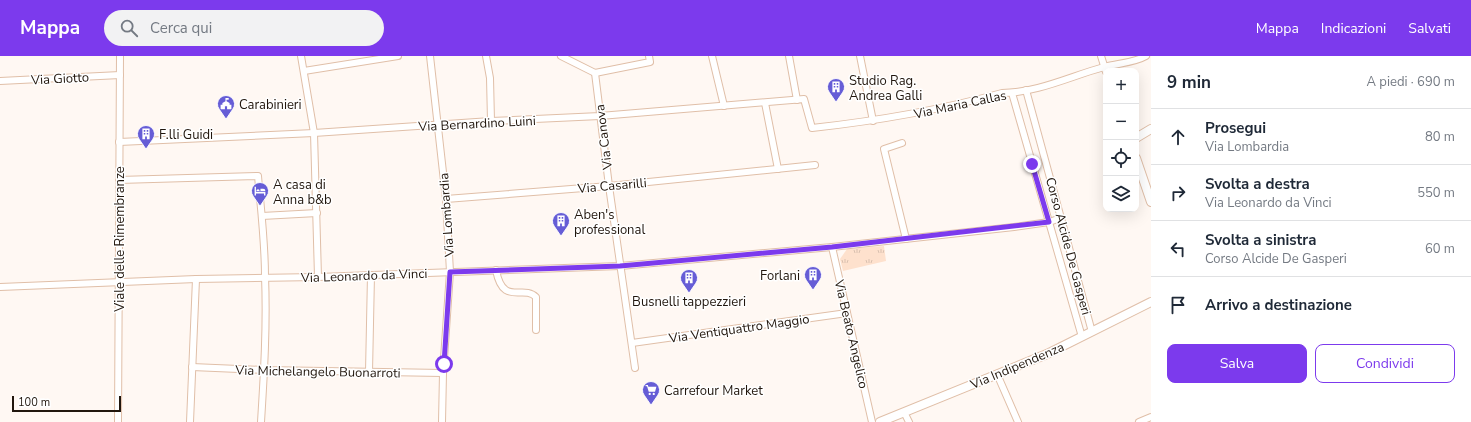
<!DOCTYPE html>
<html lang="it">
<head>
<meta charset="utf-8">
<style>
	:root { --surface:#fff; --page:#f2f2f3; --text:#1f2937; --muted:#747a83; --line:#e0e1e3; --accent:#7c3aed }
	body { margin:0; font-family:"Nunito Sans",sans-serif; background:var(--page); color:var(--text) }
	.controls { position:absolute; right:12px; top:12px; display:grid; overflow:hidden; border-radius:8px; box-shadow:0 4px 16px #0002 }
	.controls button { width:36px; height:36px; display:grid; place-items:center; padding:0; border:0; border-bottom:1px solid var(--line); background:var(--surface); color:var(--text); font:20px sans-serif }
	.scale { position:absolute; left:12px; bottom:10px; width:109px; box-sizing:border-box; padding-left:4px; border:2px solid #21160d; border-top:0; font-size:11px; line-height:14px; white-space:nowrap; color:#21160d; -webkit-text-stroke:3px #fff; paint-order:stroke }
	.stop { position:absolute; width:12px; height:12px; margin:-9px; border:3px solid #7c3aed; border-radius:50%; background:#fff }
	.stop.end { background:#7c3aed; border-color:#fff; box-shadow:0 1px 4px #0008 }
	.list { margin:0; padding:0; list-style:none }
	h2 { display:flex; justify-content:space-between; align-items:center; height:52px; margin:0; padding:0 16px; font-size:17px }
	h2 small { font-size:13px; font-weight:400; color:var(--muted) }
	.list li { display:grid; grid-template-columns:26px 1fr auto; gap:12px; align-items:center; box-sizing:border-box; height:56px; padding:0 16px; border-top:1px solid var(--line) }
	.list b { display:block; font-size:15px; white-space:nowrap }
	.list p { margin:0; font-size:13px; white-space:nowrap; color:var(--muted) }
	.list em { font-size:13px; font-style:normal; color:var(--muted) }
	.actions { display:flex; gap:8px; padding:12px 16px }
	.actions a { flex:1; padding:9px 0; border:1px solid var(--accent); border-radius:8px; text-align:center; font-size:14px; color:var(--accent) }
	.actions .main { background:var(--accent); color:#fff }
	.icon { flex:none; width:22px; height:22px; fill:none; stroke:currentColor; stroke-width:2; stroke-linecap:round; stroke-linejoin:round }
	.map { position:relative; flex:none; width:1151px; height:366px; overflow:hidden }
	header { display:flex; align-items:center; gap:24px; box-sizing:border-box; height:56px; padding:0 20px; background:var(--accent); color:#fff }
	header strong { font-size:19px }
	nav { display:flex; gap:22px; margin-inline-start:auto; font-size:14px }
	.search { width:280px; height:36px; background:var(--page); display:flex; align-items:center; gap:10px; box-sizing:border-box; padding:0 14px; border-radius:22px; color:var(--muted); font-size:15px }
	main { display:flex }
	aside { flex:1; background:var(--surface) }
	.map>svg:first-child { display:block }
	.grass { fill:url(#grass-tufts) }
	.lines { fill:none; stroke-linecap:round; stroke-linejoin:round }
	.street-casing { stroke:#e0bfa8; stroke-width:8 }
	.secondary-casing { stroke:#e0bfa8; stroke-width:10 }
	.street { stroke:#fff; stroke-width:6 }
	.secondary { stroke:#fff; stroke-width:8 }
	.route { stroke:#7c3aed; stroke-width:5 }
	.labels { text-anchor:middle; stroke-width:3; stroke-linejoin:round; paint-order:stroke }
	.street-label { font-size:13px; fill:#21160d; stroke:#fff }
	.poi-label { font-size:13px; fill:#21160d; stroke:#fff; text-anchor:start }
</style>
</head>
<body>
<header>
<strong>Mappa</strong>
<div class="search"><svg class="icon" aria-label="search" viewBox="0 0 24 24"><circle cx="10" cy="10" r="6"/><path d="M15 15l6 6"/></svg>Cerca qui</div>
<nav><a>Mappa</a><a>Indicazioni</a><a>Salvati</a></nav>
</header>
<main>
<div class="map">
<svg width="1151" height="366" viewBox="0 0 1151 366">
	<defs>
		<pattern id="grass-tufts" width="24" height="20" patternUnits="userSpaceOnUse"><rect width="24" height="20" fill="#fee1cd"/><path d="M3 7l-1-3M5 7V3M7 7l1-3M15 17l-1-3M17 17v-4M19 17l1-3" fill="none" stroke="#d9c0af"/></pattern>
	</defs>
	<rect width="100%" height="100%" fill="#fff8f3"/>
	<polygon class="grass" points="884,190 886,205 843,215 840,203 847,193"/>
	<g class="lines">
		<defs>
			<g id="street">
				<polyline points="301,0 314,77 318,221"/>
				<polyline points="430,0 446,143 450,216 443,317 442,366"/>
				<polyline points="486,0 490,22 491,65"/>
				<polyline points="561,0 595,17"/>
				<polyline points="712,0 724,50"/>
				<polyline points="789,0 797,44"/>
				<polyline points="860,0 873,65"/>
				<polyline points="1101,0 1106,16"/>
				<polyline points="304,15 398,0"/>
				<polyline points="595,17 609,130 635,312"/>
				<polyline points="595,17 650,6 649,0"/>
				<polyline points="0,25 120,19"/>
				<polyline points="1026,34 1092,276"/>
				<polyline points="1012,37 1082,281"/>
				<polyline points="765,47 778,113"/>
				<path d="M119,86L314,77L491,65L600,60L804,43L812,72C876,65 940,54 1002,37C1037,37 1071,20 1104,11C1118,7 1134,7 1146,0"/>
				<polyline points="902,87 884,93 906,183"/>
				<path d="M119,124L258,120C261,154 265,187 265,220C267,269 264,318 261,366"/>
				<polyline points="446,143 609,130 815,109"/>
				<polyline points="262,160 317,157"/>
				<polyline points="832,191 872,366"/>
				<path d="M496,214C503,251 523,228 536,241V274"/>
				<polyline points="0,231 196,223 318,221 620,210 832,191 1014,171 1049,166 1061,162"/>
				<polyline points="632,287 847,257"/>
				<polyline points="192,311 264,314 443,317"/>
				<polyline points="369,316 371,219"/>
				<polyline points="997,318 1018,366"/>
				<polyline points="904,356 909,366"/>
				<polyline points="118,366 120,0"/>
				<polyline points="190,366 196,223"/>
				<polyline points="1139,366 1151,361"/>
			</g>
			<g id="secondary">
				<polyline points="1136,82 1151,73"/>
				<polyline points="1136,102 1151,146"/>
				<polyline points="880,366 1047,298 1151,246"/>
			</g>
		</defs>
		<use href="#street" class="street-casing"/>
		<use href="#secondary" class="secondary-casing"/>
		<use href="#street" class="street"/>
		<use href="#secondary" class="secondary"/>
	</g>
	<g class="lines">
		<polyline class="route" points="444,308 450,216 620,210 832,191 1049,166 1032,108"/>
	</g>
	<defs>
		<symbol id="building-pin" viewBox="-11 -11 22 30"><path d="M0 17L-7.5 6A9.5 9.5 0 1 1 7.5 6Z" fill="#665dd6" stroke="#fff"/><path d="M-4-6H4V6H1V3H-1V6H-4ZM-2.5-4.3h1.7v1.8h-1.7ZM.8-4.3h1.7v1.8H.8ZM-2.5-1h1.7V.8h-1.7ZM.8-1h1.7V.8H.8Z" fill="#fff"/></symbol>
		<symbol id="civic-pin" viewBox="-11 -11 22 30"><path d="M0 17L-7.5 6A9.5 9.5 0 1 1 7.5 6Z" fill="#665dd6" stroke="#fff"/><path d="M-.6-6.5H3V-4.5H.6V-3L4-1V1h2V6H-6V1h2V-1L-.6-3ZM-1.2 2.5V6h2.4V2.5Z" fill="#fff"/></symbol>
		<symbol id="hotel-pin" viewBox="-11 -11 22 30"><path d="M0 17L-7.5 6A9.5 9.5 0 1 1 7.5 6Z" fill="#665dd6" stroke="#fff"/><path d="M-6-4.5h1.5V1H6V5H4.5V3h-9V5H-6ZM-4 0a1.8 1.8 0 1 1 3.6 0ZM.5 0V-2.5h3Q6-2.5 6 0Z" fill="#fff"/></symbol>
		<symbol id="supermarket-pin" viewBox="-11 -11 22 30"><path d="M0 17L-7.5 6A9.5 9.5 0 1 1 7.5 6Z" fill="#665dd6" stroke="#fff"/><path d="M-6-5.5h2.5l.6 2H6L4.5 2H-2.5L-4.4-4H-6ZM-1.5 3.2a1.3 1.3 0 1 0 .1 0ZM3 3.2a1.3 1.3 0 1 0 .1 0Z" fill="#fff"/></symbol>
	</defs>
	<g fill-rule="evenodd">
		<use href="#building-pin" x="826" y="21" width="20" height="27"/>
		<use href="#civic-pin" x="216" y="38" width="20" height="27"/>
		<use href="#building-pin" x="136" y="68" width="20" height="27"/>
		<use href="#hotel-pin" x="250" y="125" width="20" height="27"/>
		<use href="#building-pin" x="551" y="155" width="20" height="27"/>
		<use href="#building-pin" x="803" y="209" width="20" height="27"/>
		<use href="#building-pin" x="679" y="212" width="20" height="27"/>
		<use href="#supermarket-pin" x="641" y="324" width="20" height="27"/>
	</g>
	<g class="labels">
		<g class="street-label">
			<text transform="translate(60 22) rotate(-3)" y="5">Via Giotto</text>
			<text transform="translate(960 48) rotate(-12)" y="5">Via Maria Callas</text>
			<text transform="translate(477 67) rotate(-3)" y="5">Via Bernardino Luini</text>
			<text transform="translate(603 81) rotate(-97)" y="5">Via Canova</text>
			<text transform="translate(612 129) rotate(-5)" y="5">Via Casarilli</text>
			<text transform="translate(446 159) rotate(-94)" y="5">Via Lombardia</text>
			<text transform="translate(119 183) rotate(-90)" y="5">Viale delle Rimembranze</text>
			<text transform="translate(1069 190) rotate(75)" y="5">Corso Alcide De Gasperi</text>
			<text transform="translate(364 219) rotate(-2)" y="5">Via Leonardo da Vinci</text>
			<text transform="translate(739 272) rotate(-8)" y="5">Via Ventiquattro Maggio</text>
			<text transform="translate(852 278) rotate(77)" y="5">Via Beato Angelico</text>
			<text transform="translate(1017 309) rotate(-23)" y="5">Via Indipendenza</text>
			<text transform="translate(318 315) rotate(1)" y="5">Via Michelangelo Buonarroti</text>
		</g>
		<g class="poi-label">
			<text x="849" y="29">Studio Rag.<tspan x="849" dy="15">Andrea Galli</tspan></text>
			<text x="239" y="53">Carabinieri</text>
			<text x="159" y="83">F.lli Guidi</text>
			<text x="273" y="133">A casa di<tspan x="273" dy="15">Anna b&amp;b</tspan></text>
			<text x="574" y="163">Aben's<tspan x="574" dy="15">professional</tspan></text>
			<text x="800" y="224" text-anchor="end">Forlani</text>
			<text x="689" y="250" text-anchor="middle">Busnelli tappezzieri</text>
			<text x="664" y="339">Carrefour Market</text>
		</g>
	</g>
</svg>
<div class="controls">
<button>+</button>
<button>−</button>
<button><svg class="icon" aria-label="locate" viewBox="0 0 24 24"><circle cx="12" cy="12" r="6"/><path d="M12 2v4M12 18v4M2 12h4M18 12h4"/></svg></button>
<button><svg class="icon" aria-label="layers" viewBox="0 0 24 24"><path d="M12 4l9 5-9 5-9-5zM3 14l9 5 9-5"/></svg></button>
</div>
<div class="scale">100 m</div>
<div class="stop" style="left:444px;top:308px"></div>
<div class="stop end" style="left:1032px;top:108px"></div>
</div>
<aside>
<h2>9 min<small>A piedi · 690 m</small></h2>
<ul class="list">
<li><svg class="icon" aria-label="ahead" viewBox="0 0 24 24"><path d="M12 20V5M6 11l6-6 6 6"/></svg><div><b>Prosegui</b><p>Via Lombardia</p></div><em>80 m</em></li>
<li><svg class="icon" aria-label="right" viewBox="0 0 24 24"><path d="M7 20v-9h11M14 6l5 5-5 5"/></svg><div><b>Svolta a destra</b><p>Via Leonardo da Vinci</p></div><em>550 m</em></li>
<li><svg class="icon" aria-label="left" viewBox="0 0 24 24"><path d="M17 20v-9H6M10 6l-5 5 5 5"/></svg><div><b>Svolta a sinistra</b><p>Corso Alcide De Gasperi</p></div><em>60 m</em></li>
<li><svg class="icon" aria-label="arrive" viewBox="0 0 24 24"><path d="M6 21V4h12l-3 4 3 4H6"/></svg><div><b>Arrivo a destinazione</b></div></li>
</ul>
<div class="actions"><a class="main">Salva</a><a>Condividi</a></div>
</aside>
</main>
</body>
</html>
